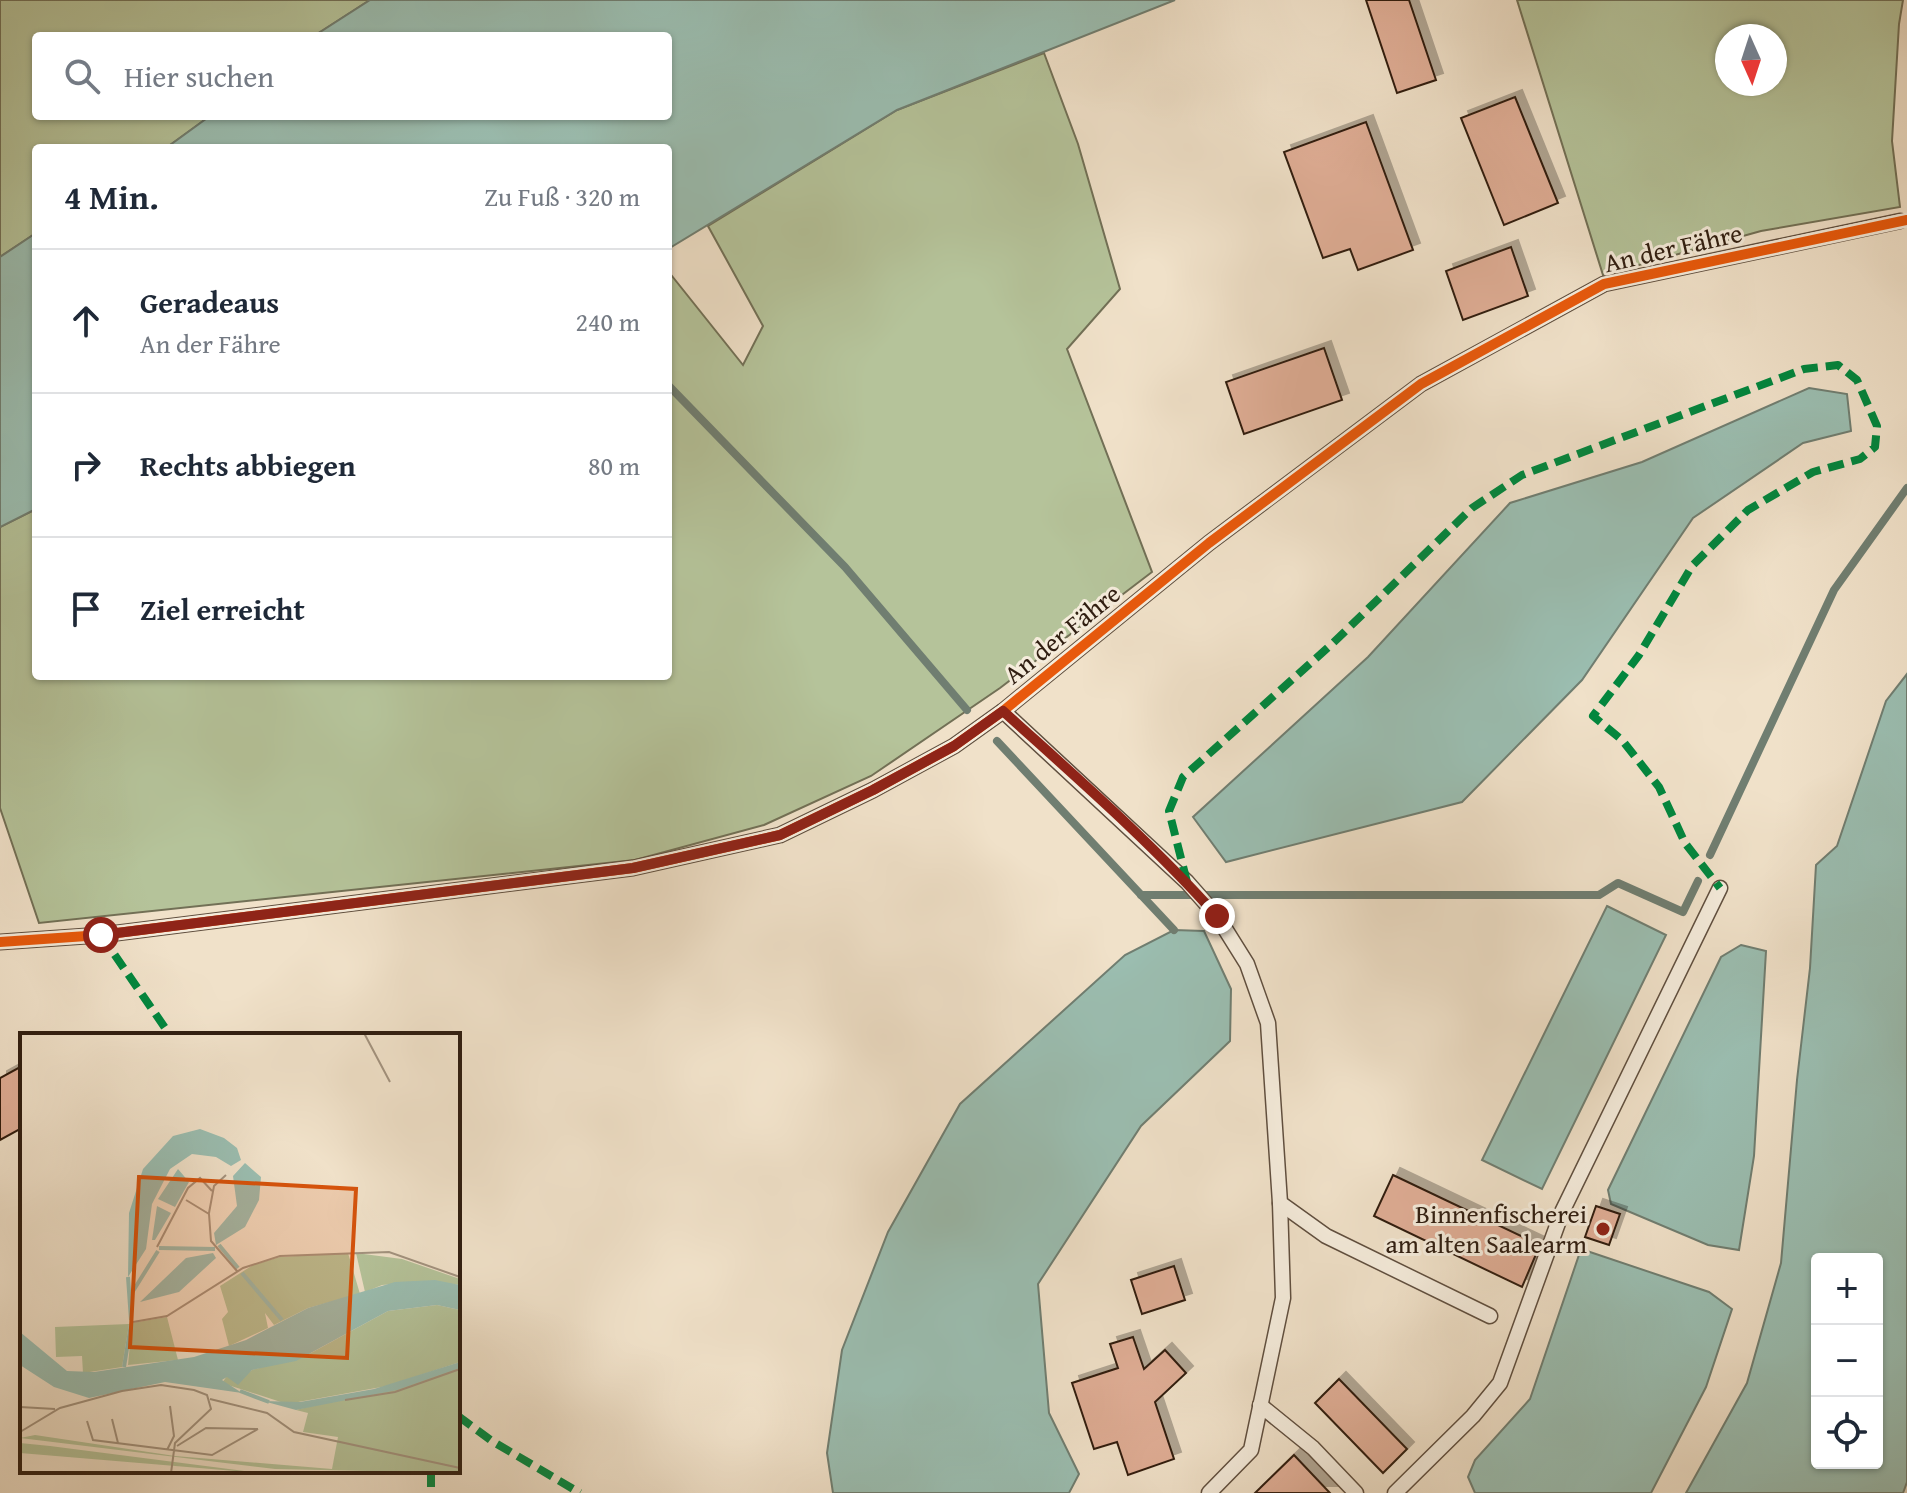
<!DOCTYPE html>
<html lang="de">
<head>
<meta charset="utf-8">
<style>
	:root { --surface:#fff; --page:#f6f6f7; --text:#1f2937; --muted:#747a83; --line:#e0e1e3 }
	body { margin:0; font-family:"Gentium Book Plus",serif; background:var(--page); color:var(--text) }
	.controls { position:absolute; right:24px; bottom:24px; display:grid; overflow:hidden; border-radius:8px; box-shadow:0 2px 6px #0004 }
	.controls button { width:72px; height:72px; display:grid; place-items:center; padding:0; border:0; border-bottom:2px solid var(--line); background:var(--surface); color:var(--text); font:40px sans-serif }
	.compass { position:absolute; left:1715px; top:24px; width:72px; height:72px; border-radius:50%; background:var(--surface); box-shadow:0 2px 6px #0004; rotate:177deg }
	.stop { position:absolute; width:24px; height:24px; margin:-18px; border:6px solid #8f2418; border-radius:50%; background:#fff }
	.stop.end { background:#8f2418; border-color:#fff; box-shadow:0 2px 8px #0008 }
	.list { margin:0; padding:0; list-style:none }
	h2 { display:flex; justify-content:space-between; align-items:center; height:104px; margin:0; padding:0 32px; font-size:34px }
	h2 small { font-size:26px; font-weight:400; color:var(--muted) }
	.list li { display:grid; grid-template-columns:52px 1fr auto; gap:24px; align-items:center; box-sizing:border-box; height:144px; padding:0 32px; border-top:2px solid var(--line) }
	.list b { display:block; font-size:30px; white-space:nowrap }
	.list p { margin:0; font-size:26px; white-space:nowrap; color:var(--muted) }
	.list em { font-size:26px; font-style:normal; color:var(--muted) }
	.icon { flex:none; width:44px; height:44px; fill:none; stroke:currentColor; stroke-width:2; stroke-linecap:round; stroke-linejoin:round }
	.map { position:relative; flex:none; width:1907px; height:1493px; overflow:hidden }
	.search { position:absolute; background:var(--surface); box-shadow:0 2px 6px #0004; left:32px; top:32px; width:640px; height:88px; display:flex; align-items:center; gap:20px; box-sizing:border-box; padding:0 28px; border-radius:8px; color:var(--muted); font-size:30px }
	.panel { position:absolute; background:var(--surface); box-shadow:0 2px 6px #0004; left:32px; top:144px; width:640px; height:536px; border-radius:8px }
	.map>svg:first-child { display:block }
	.green { fill:#b5c39a; stroke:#727056; stroke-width:2; fill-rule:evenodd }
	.water { fill:#9bbeb1; stroke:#707e71; stroke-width:2; fill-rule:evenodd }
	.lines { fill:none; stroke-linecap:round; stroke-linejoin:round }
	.stream { stroke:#707e71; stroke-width:8 }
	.building { fill:#dfad95; stroke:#301e11; stroke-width:2; filter:url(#shadow) }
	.lane-casing { stroke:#604f3f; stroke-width:17 }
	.lane { stroke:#f5ecdc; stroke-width:14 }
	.quiet { stroke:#00873e; stroke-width:8; stroke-dasharray:16 8; stroke-linecap:butt }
	.cycleway-casing { stroke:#f5ecdc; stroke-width:15 }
	.cycleway { stroke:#e8590c; stroke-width:10 }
	.route { stroke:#8f2418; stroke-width:10 }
	.poi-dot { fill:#8f2418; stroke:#f5ecdc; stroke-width:3 }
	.labels { text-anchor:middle; stroke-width:6; stroke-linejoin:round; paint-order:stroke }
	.street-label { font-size:26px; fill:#301e11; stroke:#f5ecdc }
	.poi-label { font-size:26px; fill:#301e11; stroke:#f5ecdc; text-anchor:end }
	.inset-river { fill:none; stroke:#9bbeb1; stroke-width:4 }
	.inset-road { fill:none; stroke:#a3937f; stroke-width:2 }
	.view { fill:#d6530c; fill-opacity:0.15; stroke:#d6530c; stroke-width:4 }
	.inset-edge { fill:none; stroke:#301e11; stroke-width:4 }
</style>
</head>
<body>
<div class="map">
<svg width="1907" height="1493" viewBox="0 0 1907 1493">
	<defs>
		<filter id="shadow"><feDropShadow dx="7" dy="-7" stdDeviation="0" flood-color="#0004"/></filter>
	</defs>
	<rect width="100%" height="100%" fill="#f0e1c9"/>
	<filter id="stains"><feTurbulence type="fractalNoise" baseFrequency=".0025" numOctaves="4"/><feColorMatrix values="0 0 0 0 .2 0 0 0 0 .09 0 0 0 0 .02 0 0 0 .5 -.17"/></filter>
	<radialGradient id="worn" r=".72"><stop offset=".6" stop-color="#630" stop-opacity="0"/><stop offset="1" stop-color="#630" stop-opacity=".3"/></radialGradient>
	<g class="green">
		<polygon points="0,0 370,0 314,36 36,36 36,116 210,116 166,148 36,148 36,233 0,257"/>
		<path d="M1517,0H1903L1899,24L1892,141L1900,207L1761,231L1603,275ZM1775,36V84H1727V36Z"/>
		<polygon points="1044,53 1078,144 1120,289 1067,349 1152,572 1000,688 871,776 764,825 635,860 39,923 0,808 0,527 36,509 36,676 668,676 668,271 743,365 763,326 708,226 897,110"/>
	</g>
	<g class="water">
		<polygon points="370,0 1175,0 897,110 668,249 668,148 166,148 210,116 668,116 668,36 314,36"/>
		<polygon points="36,233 36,509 0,527 0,257"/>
		<polygon points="1809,388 1847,394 1851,431 1803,443 1693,518 1582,680 1462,802 1226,862 1193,817 1368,657 1510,503 1642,462"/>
		<path d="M1907,674V1482L1903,1493H1686L1747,1383L1781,1263L1797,1080L1810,968L1816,865L1837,846L1886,701ZM1877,1259V1463H1817V1259Z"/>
		<polygon points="1607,906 1666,935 1542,1189 1482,1160"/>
		<polygon points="1174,930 1204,931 1231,989 1230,1041 1141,1126 1038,1284 1049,1413 1079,1474 1069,1493 833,1493 827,1453 842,1350 888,1232 960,1104 1125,955"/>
		<polygon points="1741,945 1766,951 1754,1156 1739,1250 1708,1245 1611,1204 1608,1190 1721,957"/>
		<polygon points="1581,1249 1709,1292 1732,1309 1706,1387 1651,1493 1475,1493 1468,1477 1475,1460 1530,1399"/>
	</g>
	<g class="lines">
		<g class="stream">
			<polyline points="668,385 845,567 967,710"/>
			<polyline points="997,741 1174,930"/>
			<polyline points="1710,855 1834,590 1907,488"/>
			<polyline points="1141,895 1599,895 1618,883 1683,912 1698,881"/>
		</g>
	</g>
	<g class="building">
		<polygon points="1366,0 1409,0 1436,80 1397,93"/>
		<polygon points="1515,97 1558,203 1504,225 1461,118"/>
		<polygon points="1366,122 1413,250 1358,270 1350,249 1323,258 1284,152"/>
		<polygon points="1511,247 1528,296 1463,320 1446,271"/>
		<polygon points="1324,348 1342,400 1244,434 1226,382"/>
		<polygon points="22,1066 22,1128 0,1140 0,1078"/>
		<polygon points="1393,1175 1540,1245 1522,1287 1374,1216"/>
		<polygon points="1596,1206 1620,1214 1609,1245 1585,1237"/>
		<polygon points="1174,1266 1185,1300 1142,1314 1131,1280"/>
		<polygon points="1133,1337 1144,1369 1165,1350 1186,1373 1155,1402 1174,1459 1128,1475 1117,1442 1094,1449 1072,1383 1118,1368 1110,1344"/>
		<polygon points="1339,1379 1407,1449 1383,1473 1315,1403"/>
		<polygon points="1294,1455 1330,1493 1255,1493"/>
	</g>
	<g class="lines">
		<defs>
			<g id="lane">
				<polyline points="1003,711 1187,882 1217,916 1247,964 1268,1023 1280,1203 1326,1236 1490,1316"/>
				<polyline points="0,942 101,935 633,868 780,835 873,790 954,746 1003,711 1209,543 1421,384 1604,284 1900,221"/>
				<polyline points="1260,1405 1313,1448 1356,1493"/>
				<polyline points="1209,1493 1251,1450 1283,1298 1280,1203"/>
				<polyline points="1395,1493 1473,1416 1500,1383 1562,1212 1720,888"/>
			</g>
		</defs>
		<use href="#lane" class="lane-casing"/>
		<use href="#lane" class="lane"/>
		<g class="quiet">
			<polyline points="1187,882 1169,811 1183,777 1332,644 1472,508 1522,475 1804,369 1838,365 1857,380 1877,426 1875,447 1860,459 1813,472 1748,510 1692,566 1639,655 1593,716 1622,740 1659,787 1685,843 1720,888"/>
			<polyline points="101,935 170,1035"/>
			<polyline points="458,1416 492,1441 580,1493"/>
			<polyline points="431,1471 431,1493"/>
		</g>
		<defs>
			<polyline id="cycleway" points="0,942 101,935 633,868 780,835 873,790 954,746 1003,711 1209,543 1421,384 1604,284 1907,220"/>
		</defs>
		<use href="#cycleway" class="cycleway-casing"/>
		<use href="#cycleway" class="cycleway"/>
	</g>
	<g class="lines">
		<path class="route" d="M101,935L633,868L780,835L873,790L954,746L1003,711C1076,777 1151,842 1217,916"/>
	</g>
	<circle class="poi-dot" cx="1603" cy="1229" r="8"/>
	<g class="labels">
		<g class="street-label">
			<text transform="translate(1673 248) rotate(-13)" y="9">An der Fähre</text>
			<text transform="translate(1062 634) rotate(-39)" y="9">An der Fähre</text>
		</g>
		<g class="poi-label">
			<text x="1587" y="1223">Binnenfischerei<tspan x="1587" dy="30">am alten Saalearm</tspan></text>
		</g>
	</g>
	<g transform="translate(20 1033)">
		<rect width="440" height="440" fill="#f0e1c9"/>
		<path d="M328,220L340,261L288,275L254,292L245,280L248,295L209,313L202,286L208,279L200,253L233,232L260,224ZM336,220L382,226L440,246V252L404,248L362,252L345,259ZM417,272L440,277V329L367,353L267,371L202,350L207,343L219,347L232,337L291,320L368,278ZM147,284L158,327L108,332L112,290ZM109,291L102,334L63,340L62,323L36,324L35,294ZM440,335V440L255,436L0,405L15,402L155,423L312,436L318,404L283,399L288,380L276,377ZM0,410L30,413L239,440L0,420Z" fill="#b5c39a"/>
		<path d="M180,96L204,105L217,115L221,127L211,133L196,124L172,121L150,136L132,171L126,216L108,244L109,180L123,136L153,103ZM225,130L241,144L239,167L225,194L196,212L194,200L217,173L213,143ZM158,136L169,149L155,174L138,166ZM137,173L151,180L135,207H132ZM193,220L196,225L159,259L120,269L166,225ZM415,247L440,252V277L417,272L368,278L276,328L232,337L218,352L207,344L202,347L222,360L145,349L69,365L34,354L0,332V299L47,338L74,339L174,324L226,307L288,275L375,249ZM440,329V335L377,357L276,377L243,368L280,369L354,356Z" fill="#9bbeb1"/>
		<path class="inset-river" d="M199,212L218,235M139,215L195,216M222,240L262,287M108,244L111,287M110,263L138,218M104,334L111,291M220,358L249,369"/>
		<path class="inset-road" d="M344,0L370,49M166,167L189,181L191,208L217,238M189,180L194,153L206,142M137,214L168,155L180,145L192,158M113,289L147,283L223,235L260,223L369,219L440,244M190,366L247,380L274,399L440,435M325,367L375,359L440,336M0,374L35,376M92,386L98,410M67,388L73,407L192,422L238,396M0,399L40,375L102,358L141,352L174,357L187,362L191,376L155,410L151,440M157,413L186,395L238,396M147,417L154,403L150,373"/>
		<path class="view" d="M119,144L336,156L327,325L110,314Z"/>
		<rect width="440" height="440" class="inset-edge"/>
	</g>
	<rect width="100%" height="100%" filter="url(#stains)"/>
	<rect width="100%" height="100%" fill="url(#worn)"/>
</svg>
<div class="controls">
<button>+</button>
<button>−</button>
<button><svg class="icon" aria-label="locate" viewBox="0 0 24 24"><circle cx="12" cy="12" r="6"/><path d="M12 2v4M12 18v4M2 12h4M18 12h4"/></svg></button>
</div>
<svg class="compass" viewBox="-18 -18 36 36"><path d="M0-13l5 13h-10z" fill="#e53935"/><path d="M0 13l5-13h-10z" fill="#747a83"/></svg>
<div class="stop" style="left:101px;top:935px"></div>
<div class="stop end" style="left:1217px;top:916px"></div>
<div class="search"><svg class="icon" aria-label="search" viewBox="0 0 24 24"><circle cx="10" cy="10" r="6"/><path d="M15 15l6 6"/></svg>Hier suchen</div>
<section class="panel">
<h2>4 Min.<small>Zu Fuß · 320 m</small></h2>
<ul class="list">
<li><svg class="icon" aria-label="ahead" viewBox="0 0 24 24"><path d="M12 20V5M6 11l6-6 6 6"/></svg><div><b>Geradeaus</b><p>An der Fähre</p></div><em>240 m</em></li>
<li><svg class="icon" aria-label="right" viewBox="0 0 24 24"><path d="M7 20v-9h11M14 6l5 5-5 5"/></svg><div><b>Rechts abbiegen</b></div><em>80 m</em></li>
<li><svg class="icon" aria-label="arrive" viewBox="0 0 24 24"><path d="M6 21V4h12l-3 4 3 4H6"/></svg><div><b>Ziel erreicht</b></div></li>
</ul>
</section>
</div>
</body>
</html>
